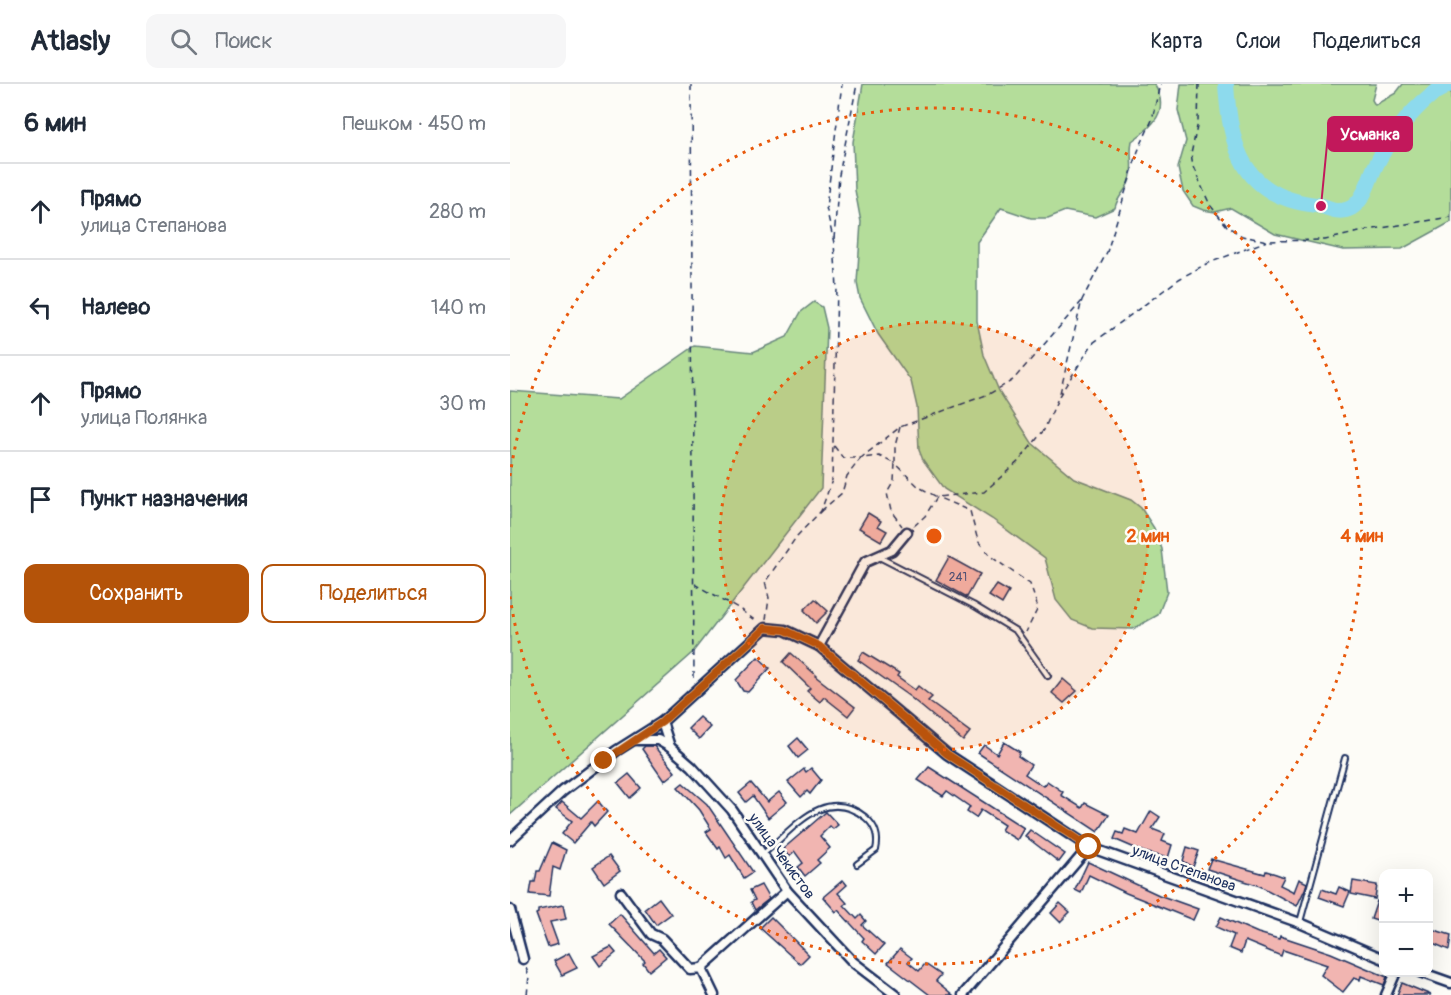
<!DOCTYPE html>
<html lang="ru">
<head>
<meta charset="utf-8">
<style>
	:root { --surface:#fff; --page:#f6f6f7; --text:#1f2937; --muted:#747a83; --line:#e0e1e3; --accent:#b45309 }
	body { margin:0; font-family:Pangolin,sans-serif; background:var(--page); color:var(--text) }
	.controls { position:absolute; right:18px; bottom:18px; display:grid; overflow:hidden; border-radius:12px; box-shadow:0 6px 24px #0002 }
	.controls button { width:54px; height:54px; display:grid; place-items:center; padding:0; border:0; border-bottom:2px solid var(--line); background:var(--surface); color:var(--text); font:30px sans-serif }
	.stop { position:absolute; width:18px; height:18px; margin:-14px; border:4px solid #b45309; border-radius:50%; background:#fff }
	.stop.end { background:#b45309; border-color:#fff; box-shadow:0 2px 6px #0008 }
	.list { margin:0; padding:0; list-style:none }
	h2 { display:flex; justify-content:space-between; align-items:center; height:78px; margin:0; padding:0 24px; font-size:26px }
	h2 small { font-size:20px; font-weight:400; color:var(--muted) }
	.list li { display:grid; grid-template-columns:39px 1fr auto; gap:18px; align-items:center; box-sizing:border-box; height:96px; padding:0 24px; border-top:2px solid var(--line) }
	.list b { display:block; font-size:22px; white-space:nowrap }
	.list p { margin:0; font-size:20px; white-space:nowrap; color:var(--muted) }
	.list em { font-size:20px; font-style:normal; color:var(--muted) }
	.actions { display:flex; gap:12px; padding:18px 24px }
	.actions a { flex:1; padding:14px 0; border:2px solid var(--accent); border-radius:12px; text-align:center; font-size:21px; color:var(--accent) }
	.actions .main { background:var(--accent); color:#fff }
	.icon { flex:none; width:33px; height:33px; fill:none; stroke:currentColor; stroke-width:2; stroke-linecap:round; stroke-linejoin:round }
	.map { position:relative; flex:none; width:941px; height:911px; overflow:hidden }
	header { display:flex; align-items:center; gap:36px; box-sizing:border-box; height:84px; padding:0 30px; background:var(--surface); border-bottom:2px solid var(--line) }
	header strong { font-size:28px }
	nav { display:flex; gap:33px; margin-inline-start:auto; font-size:21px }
	.search { width:420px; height:54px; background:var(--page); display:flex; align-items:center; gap:15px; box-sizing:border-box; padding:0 21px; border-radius:12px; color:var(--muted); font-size:22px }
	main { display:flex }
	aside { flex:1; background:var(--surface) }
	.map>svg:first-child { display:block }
	.green { fill:#b4dd9a; stroke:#68867c; stroke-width:1.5 }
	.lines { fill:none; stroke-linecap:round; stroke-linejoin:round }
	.river { stroke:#8ddaed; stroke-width:16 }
	.building { fill:#f1b5b1; stroke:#1b2f5e; stroke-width:1.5 }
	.service-casing { stroke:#1b2f5e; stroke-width:8 }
	.minor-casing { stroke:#1b2f5e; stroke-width:13 }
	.path { stroke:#1b2f5e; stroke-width:1.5; stroke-dasharray:6 4.5; stroke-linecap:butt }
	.service { stroke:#fdfcf7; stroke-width:4 }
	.minor { stroke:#fdfcf7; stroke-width:8 }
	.route { stroke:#b45309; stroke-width:8 }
	.ring { fill:none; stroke:#e8590c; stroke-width:3; stroke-dasharray:3 6 }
	.labels { text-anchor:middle; stroke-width:5; stroke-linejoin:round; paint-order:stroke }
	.number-label { font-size:12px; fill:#505073 }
	.street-label { font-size:15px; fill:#1b2f5e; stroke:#fdfcf7 }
	.centre { fill:#e8590c; stroke:#fdfcf7; stroke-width:3 }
	.ring-label { font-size:18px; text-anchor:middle; font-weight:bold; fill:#e8590c; stroke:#fdfcf7; stroke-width:5; stroke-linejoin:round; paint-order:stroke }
	.leader { fill:none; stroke:#c2185b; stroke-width:2 }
	.callout-dot { fill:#c2185b; stroke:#fdfcf7; stroke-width:2 }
	.callout { fill:#c2185b; stroke:#c2185b; stroke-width:2 }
	.callout-label { font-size:16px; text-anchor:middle; font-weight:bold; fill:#fff }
</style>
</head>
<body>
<header>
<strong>Atlasly</strong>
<div class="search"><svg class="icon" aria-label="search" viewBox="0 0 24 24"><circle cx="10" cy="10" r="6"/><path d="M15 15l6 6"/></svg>Поиск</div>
<nav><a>Карта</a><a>Слои</a><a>Поделиться</a></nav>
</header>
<main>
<aside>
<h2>6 мин<small>Пешком · 450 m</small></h2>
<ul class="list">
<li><svg class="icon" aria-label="ahead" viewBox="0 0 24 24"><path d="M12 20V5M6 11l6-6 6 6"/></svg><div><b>Прямо</b><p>улица Степанова</p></div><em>280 m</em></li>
<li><svg class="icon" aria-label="left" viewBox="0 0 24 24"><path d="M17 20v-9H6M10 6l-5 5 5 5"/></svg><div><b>Налево</b></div><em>140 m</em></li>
<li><svg class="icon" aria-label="ahead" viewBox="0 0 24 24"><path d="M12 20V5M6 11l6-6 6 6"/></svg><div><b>Прямо</b><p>улица Полянка</p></div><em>30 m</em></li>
<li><svg class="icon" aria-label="arrive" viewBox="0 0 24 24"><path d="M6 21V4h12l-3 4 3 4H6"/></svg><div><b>Пункт назначения</b></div></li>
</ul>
<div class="actions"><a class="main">Сохранить</a><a>Поделиться</a></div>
</aside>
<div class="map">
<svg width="941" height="911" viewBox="0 0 941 911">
	<rect width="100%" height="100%" fill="#fdfcf7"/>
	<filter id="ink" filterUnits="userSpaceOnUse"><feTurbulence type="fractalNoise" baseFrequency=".0167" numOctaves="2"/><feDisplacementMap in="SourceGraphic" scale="12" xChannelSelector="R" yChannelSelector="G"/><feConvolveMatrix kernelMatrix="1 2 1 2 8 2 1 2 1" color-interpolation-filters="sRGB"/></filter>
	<g filter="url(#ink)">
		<g class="green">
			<path d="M353,0H644C661,27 642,43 622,57C619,70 624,83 620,95C617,107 607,112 605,124L585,133L555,127L538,134H521L491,124L467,158V237L474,271L489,307L522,359L564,394L621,416L631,424L644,444L652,465L657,508L648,531L623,545L582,544L562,536L546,516L535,474L482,435L434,405L413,376L409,366L407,323L401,297L368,250L350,214L347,199L351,138L345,106L343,58Z"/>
			<polygon points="671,0 866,0 862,16 865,21 886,9 893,0 941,0 941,138 892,165 833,166 765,150 721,124 705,128 693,126 683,122 673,107 668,84 676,57 668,26"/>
			<polygon points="304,218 312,223 317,244 311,404 183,569 0,731 0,307 109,315 185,262 243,268 277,253 291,228"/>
		</g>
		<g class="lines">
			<path class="river" d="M716,0C720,64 733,113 806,121C818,122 828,131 841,124C855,116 859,94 866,81C878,57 899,29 920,12C925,7 933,5 939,0"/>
		</g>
		<g class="building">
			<polygon points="358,429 371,437 368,442 377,447 371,457 349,444"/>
			<polygon points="439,473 470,490 457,513 426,496"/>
			<polygon points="487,501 499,508 492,520 479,512"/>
			<polygon points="305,515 318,527 306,539 294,526"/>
			<polygon points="353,568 389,590 387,593 405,606 408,602 422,613 418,617 460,648 453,657 400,613 348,576"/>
			<polygon points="281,569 306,591 305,592 345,623 338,632 314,613 310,618 297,607 300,604 273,578"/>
			<polygon points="248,573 260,584 238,608 233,607 226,596"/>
			<polygon points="553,595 567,607 554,619 542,609"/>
			<polygon points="189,633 200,643 189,655 178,644"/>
			<polygon points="288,654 298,666 288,674 279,662"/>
			<polygon points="494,658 510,668 508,672 521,681 515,690 533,702 537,697 553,708 551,711 572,724 575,719 599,731 588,748 468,669 474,661 487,670"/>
			<polygon points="135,662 144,662 165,688 154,697 132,665"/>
			<polygon points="419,683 514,744 507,756 491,746 494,741 471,726 466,734 457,728 460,723 437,707 433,712 408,696"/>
			<polygon points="301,684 311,696 300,710 297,707 291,713 278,698 294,685 296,688"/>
			<polygon points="119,690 131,704 120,714 108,699"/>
			<polygon points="173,699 197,720 243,788 234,794 220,771 216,774 210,763 208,765 196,748 201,745 189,726 168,703"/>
			<polygon points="241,699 257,718 269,708 277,718 258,734 243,712 236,718 229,709"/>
			<polygon points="88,717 97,728 84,742 81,738 63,759 52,750 62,737 46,725 52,718 71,734"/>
			<polygon points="641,727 650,733 642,745 655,750 652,757 662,761 658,774 634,768 604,755 607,748 613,750 615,745 628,750"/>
			<polygon points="316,728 328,741 323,745 320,742 310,752 320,764 307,776 310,779 295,792 288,783 293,779 285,768 279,773 273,765"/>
			<polygon points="520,746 555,770 549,778 515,752"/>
			<polygon points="42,759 56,766 50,786 43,783 39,812 20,810 22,798 25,798 27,787 30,787"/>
			<polygon points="677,763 689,767 683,783 673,777"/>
			<polygon points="99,772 110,787 94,799 83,783"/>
			<polygon points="701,775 755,790 756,787 766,790 774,793 770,801 784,808 789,795 797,799 795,805 787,822 750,802 697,785"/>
			<polygon points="578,778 649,811 688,825 683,836 616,809 579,791 571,809 565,806"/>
			<polygon points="333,796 337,801 328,809 337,819 334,821 347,835 351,831 356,837 352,841 374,861 366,870 352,857 354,854 328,826 326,828 313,813"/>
			<polygon points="843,797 867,801 865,815 841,810"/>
			<polygon points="251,801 259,815 245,826 241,818 245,816 240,806"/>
			<polygon points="829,803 840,808 834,822 809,813 812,805 826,810"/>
			<polygon points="149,814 161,830 146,841 135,825"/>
			<polygon points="867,817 873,820 873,839 861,835"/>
			<polygon points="550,819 560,828 550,838 541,829"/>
			<polygon points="53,821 56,835 40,838 48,860 38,863 26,830 28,829 28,826"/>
			<polygon points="110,830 144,869 149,865 156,873 139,887 133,879 135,877 99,840"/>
			<polygon points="261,833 299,871 290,880 250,844"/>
			<polygon points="711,833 748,849 769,855 770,852 821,869 877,893 874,901 851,892 850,896 844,894 833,908 811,891 817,881 773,866 771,872 735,857 731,869 719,864 724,851 706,843"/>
			<polygon points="918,844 941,851 939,866 918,857"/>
			<polygon points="101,863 106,869 90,882 83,872"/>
			<polygon points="390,865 402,874 398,878 409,887 415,880 431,891 426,897 443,911 420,911 378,879"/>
			<polygon points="59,869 67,884 52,891 44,877"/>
			<polygon points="892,899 921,911 887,911"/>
		</g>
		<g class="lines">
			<defs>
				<g id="service">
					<polyline points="369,473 463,521 506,547 538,592"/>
					<path d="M253,770C284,745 314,701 355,733C366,742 369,753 366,766L347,780"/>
					<polyline points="790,838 835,674"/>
				</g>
				<g id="minor">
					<polyline points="309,562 355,478 382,466 397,448"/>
					<polyline points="152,638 160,663 182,682 222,726 277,807 343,878 386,911"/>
					<polyline points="127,656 148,656 160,663"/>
					<polyline points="0,756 53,707 106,667 152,638 255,544 275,546 309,562 437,670 579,763 790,839 874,875"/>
					<polyline points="111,809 141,850 152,855 180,885 191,884 204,911"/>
					<polyline points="0,826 13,875"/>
					<polyline points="191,884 277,807"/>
					<polyline points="910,888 941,899"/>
					<polyline points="453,911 579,763"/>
					<polyline points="876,911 886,888"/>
				</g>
			</defs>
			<use href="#service" class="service-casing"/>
			<use href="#minor" class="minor-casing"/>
			<g class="path">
				<polyline points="181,0 184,596"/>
				<polyline points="689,0 688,38 681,70 683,83 700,121 717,142 732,152 757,157 815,156 858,146 941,133"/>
				<polyline points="324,155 329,91 347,0"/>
				<polyline points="550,309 572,216 597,168 628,67 642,36 650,0"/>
				<polyline points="390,343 385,362 385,380 409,403 427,413 474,408 509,377 534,346 549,312 583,259 669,195 696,180 757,157"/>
				<polyline points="324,362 333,374 351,374 390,343 479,310 503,296 572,217"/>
				<polyline points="311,427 332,409 337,392 351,374 369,372 385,380 384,397 377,409 381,427 392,442"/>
				<polyline points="404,442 415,432 427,413 460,427 468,457 480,472 520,500 528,524 516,548"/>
				<polyline points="185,500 228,524 247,538"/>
				<polyline points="256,536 259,514 255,498 287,452 311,427 322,396 327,204 324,159 316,123 332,0"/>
				<polyline points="16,884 19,892 17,911"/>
			</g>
			<use href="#service" class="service"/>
			<use href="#minor" class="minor"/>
		</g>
	</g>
	<g class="lines" filter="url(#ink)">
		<polyline class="route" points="94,677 152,638 255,544 275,546 309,562 437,670 579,763"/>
	</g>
	<circle cx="424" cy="452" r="214" fill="#e8590c" fill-opacity=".12"/>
	<g class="ring">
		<circle cx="424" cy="452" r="214"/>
		<path d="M0 392A428 428 0 1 1 0 512"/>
	</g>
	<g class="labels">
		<g class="number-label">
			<text x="448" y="497">241</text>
		</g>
		<g class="street-label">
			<text transform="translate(272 772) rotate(54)" y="5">улица Чекистов</text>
			<text transform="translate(674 784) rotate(20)" y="5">улица Степанова</text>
		</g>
	</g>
	<circle cx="424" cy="452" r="9" class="centre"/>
	<g class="ring-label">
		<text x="638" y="458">2 мин</text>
		<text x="852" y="458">4 мин</text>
	</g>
	<path class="leader" d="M811 122L818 50"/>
	<circle class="callout-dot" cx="811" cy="122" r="6"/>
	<rect class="callout" x="818" y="33" width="84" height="34" rx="6"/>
	<g class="callout-label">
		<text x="860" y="56">Усманка</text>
	</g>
</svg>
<div class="controls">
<button>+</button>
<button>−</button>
</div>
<div class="stop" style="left:579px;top:763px"></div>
<div class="stop end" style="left:94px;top:677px"></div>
</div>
</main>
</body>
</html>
